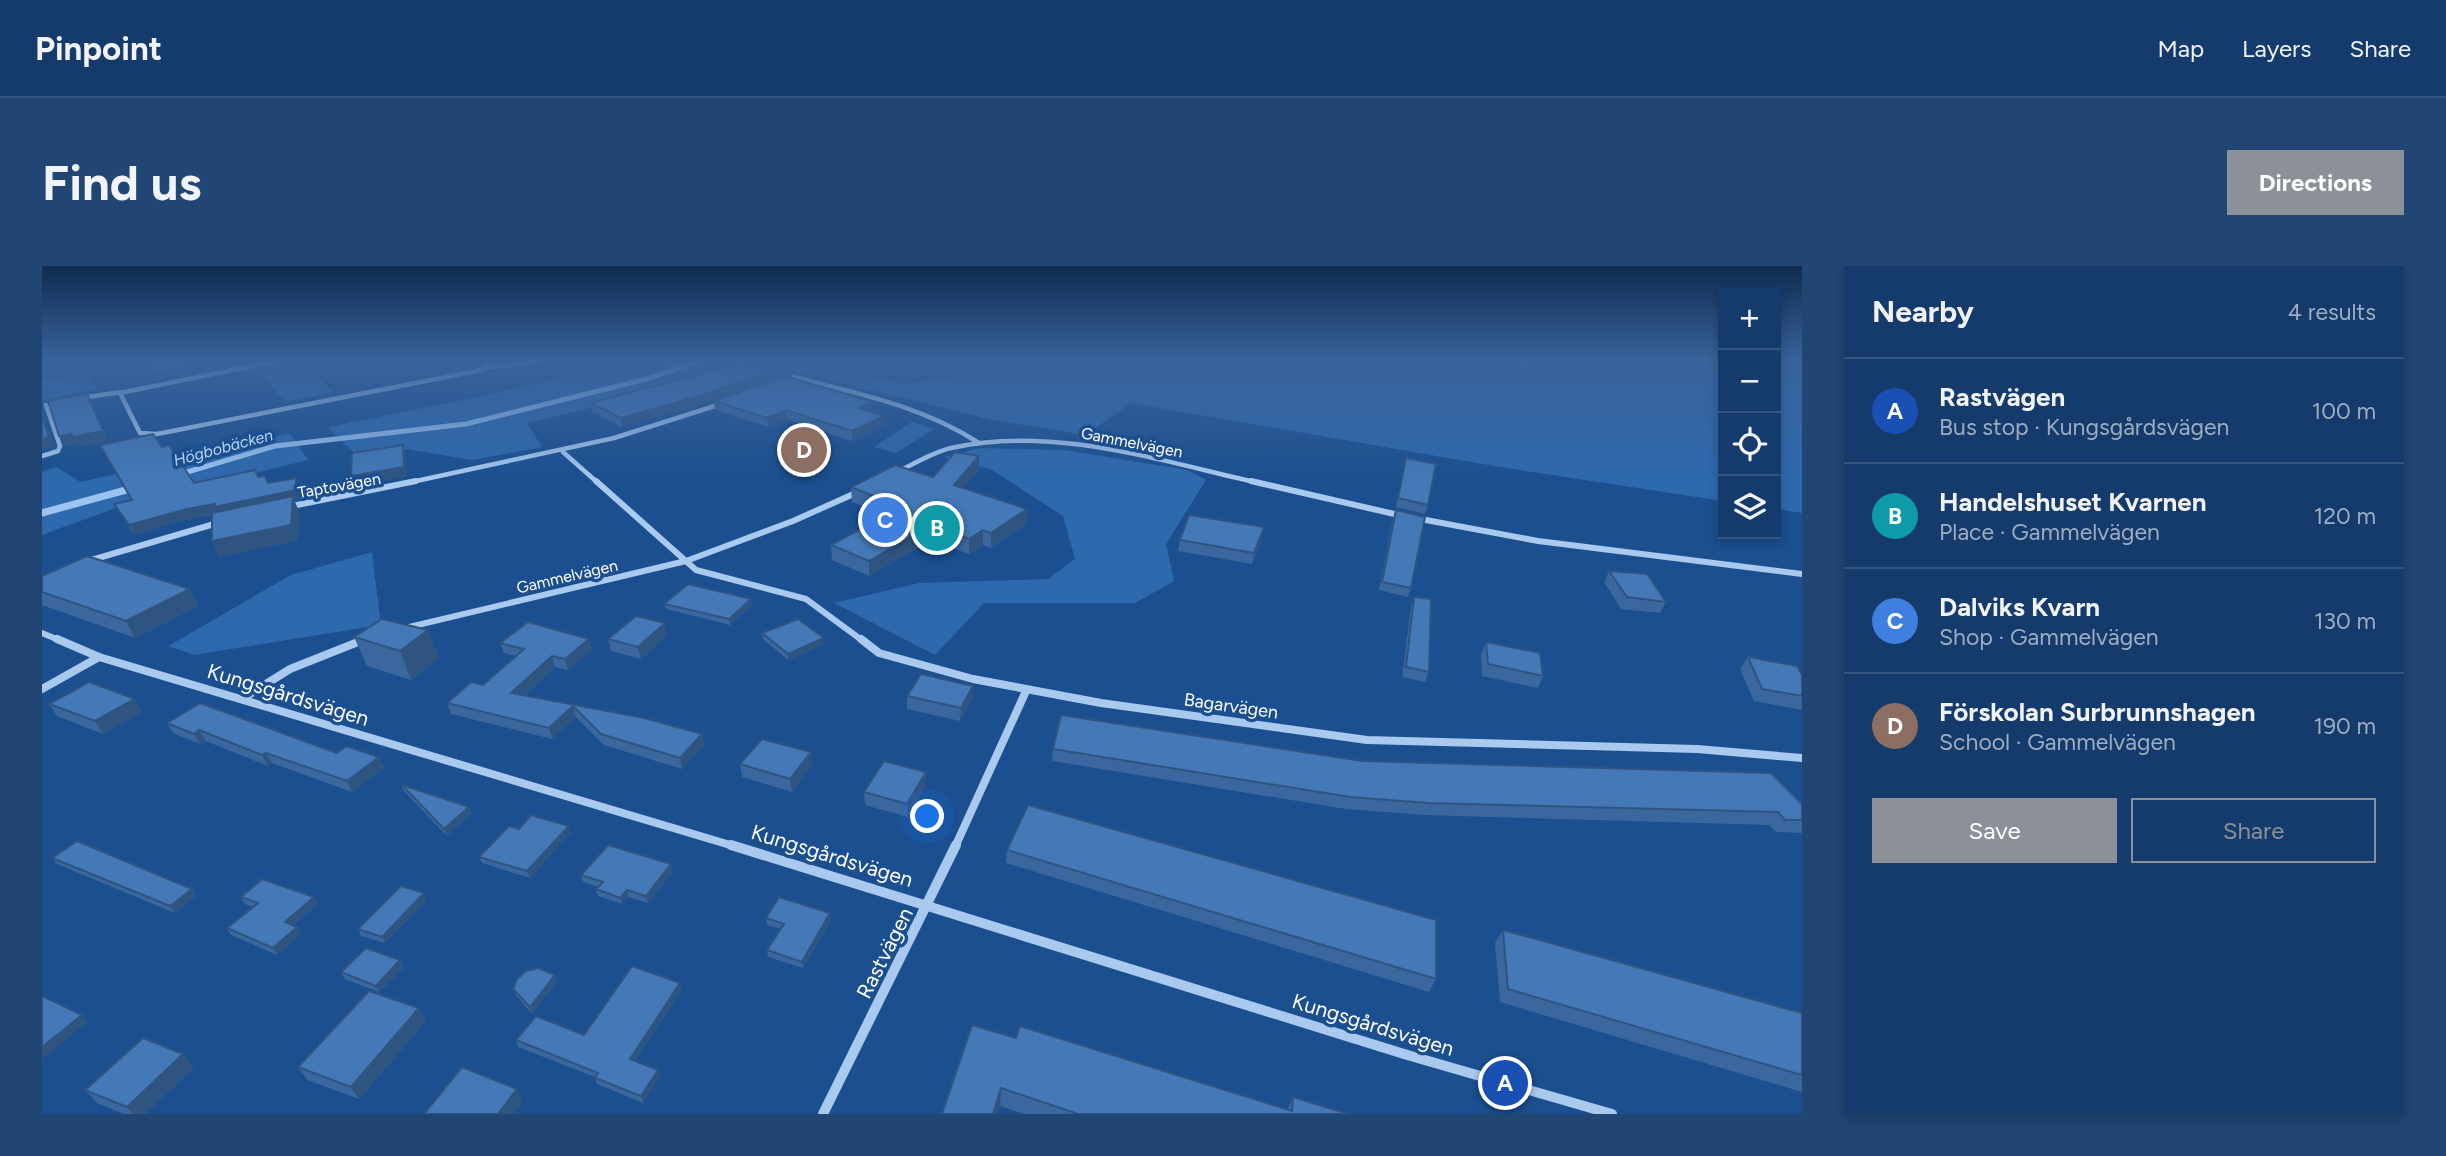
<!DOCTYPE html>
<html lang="en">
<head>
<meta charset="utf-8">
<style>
	:root { --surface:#143b6b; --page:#214673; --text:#f1f3f6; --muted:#9dadc1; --line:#33557e; --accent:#8c9099 }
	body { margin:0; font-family:Figtree,sans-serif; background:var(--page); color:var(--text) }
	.controls { position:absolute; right:21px; top:21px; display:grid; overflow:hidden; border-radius:0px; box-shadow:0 4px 10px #0003 }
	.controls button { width:63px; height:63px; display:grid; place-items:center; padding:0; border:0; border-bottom:2px solid var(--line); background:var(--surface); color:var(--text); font:35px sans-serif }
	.you { position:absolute; left:886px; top:551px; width:24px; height:24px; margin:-18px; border:5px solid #fff; border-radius:50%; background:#1a73e8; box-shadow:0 0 0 10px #1a73e833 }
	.badge { display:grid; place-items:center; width:46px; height:46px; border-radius:50%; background:var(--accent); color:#fff; font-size:23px; font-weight:700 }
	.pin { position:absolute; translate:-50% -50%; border:4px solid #fff; box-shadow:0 2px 7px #0006 }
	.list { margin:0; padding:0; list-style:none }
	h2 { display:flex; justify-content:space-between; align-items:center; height:91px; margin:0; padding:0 28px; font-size:30px }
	h2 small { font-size:23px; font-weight:400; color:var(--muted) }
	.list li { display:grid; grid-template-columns:46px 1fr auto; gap:21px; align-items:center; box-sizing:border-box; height:105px; padding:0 28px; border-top:2px solid var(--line) }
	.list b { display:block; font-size:26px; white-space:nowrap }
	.list p { margin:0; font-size:23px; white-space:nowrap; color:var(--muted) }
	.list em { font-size:23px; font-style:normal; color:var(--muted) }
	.actions { display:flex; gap:14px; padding:21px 28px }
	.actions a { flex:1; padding:16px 0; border:2px solid var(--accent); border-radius:0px; text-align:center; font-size:24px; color:var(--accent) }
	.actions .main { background:var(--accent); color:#fff }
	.icon { flex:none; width:38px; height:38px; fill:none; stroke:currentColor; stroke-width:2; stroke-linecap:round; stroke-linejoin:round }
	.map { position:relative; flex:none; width:1760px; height:848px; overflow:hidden; border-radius:0px }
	header { display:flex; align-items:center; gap:42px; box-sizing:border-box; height:98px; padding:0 35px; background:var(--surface); border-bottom:2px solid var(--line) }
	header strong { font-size:33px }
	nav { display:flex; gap:38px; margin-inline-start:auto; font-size:24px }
	.intro { display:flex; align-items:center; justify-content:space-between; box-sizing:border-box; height:168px; padding:0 42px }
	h1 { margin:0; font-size:49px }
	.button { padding:18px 32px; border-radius:0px; background:var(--accent); color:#fff; font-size:24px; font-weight:700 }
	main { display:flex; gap:42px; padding:0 42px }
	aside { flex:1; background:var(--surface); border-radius:0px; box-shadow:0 4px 10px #0003 }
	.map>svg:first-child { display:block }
	.green { fill:#2e69ad }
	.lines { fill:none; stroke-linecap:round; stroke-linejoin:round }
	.stream-far1 { stroke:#9cc4f0; stroke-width:5 }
	.stream { stroke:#9cc4f0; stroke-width:7 }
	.minor-far3 { stroke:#a9c9ee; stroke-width:4.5 }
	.minor-far2 { stroke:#a9c9ee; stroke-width:6 }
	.minor-far1 { stroke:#a9c9ee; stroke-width:8 }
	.minor { stroke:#a9c9ee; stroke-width:10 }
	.wall { fill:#3a679d }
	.shaded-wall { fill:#305480 }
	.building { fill:#4478b7; stroke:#305480; stroke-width:2 }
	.labels { text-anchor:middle; stroke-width:7; stroke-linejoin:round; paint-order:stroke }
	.far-street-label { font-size:16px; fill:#fff; stroke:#1b4f8f }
	.far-water-label { font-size:16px; font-style:italic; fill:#b5d3f5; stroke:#1b4f8f }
	.street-label { font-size:18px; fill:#fff; stroke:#1b4f8f }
	.near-street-label { font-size:21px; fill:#fff; stroke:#1b4f8f }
</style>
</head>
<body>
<header>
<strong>Pinpoint</strong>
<nav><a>Map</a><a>Layers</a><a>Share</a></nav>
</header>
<div class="intro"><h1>Find us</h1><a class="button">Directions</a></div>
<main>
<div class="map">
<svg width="1760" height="848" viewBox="0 0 1760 848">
	<rect width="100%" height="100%" fill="#1b4f8f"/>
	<g class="green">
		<polygon points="261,95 291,126 243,136 215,104"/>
		<polygon points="585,95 681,95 689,98 545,143 485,157 500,181 430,194 365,183 314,189 286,161 461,126"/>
		<polygon points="712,95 785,95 822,109 862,118 1023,95 1681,95 1681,235 1458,201 1089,137 1043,169 951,154"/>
		<polygon points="1734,95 1760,95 1760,247 1734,243"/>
		<polygon points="44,108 57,123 0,134 0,114"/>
		<polygon points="870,156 892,163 854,187 832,181"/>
		<polygon points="248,167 266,194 79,240 0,269 0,206 14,201 39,216"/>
		<polygon points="938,182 1023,184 1145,204 1164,214 1124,278 1132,315 1093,337 942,337 893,389 792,337 877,317 1006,313 1033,293 1021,250 950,204 902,191"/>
		<polygon points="330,286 339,359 152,389 126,380 249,309"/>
	</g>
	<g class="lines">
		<polyline class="stream-far1" points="135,209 233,180 424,158 604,113 658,95"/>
		<polyline class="stream" points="0,247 95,221"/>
		<g class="minor-far3">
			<polyline points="234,95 78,127 98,167 115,168 439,104 447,101 443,95"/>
			<polyline points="447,101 501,95"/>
			<path d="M743,114L752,111C817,128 880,140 937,177"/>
			<polyline points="38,132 80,126"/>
			<polyline points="521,186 556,217"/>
			<polyline points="0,190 16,185 18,180 4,139"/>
			<path d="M855,206C872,198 891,186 909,182C1011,159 1118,195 1217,217"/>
			<polyline points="365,217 572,172 679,138"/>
		</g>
		<g class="minor-far2">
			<polyline points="554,215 654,304 764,333 821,375"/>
			<polyline points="1209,215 1361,250"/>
			<polyline points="245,241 374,215"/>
			<polyline points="1373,252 1496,275 1760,308"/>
			<polyline points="46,295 179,256"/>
			<polyline points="363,362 644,295 751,255 816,226"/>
			<polyline points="0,367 19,375"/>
			<polyline points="318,375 321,374"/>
		</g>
		<g class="minor-far1">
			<polyline points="15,373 57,391 695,581"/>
			<polyline points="819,373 837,387 931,413 1059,437 1325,474 1655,483 1760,492"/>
			<polyline points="0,423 57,391"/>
			<polyline points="200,433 248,403 321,374"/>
			<polyline points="913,581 984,425"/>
		</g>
		<g class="minor">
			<polyline points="689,579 1362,788 1570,848"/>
			<polyline points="781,848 914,579"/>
		</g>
	</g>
	<g class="wall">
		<polygon points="854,95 889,95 861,100"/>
		<polygon points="727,106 728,114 658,139 580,161 551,146 549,137"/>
		<polygon points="672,135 831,136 831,145 829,146 842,150 842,159 810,175 744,153 726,161 673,144"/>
		<polygon points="120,181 152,217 216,211 226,217 258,222 258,233 252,234 257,245 256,274 177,291 170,249 150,252 92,269 72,238 89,234"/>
		<polygon points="1364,192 1386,239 1383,248 1354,241"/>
		<polygon points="937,204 921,222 985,243 984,258 949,282 941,279 927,288 889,274 827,310 790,294 789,279 834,255 826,252 826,242 810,236 809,221 891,211"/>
		<polygon points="1354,244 1369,322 1366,331 1337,324 1351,252"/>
		<polygon points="1220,272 1210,298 1136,285 1138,274"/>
		<polygon points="1567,305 1624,336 1618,347 1579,343 1562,316"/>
		<polygon points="0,310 148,323 156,340 93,372 0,339"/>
		<polygon points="1372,331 1387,406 1383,416 1360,411 1369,341"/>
		<polygon points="622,338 710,339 688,359 624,343"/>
		<polygon points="386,364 397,392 369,414 325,400 312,371"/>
		<polygon points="720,367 782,378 746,394 721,373"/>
		<polygon points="625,369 599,393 569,385 566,373"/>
		<polygon points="1444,376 1501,410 1496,422 1440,410 1439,388"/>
		<polygon points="458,377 550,383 526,404 513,401 482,430 660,468 662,479 640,503 562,479 534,451 510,473 409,448 405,437 441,419 474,390 462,387"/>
		<polygon points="1706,391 1760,409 1760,444 1712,435 1698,403"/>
		<polygon points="865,430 931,432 918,455 865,443"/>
		<polygon points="7,438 100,446 61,468 15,450"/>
		<polygon points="125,457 295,487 337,491 342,502 310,526 230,497 226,500 164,475 158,478 131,467"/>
		<polygon points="1011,483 1320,495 1760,538 1760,567 1734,566 1727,559 1381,549 1304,543 1010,495"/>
		<polygon points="698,498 770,499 750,526 700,511"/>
		<polygon points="360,519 427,541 430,547 405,570 362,525"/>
		<polygon points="884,519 866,551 823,539 822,526"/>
		<polygon points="477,563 529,566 488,612 440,597 437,591"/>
		<polygon points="965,584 1394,713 1387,726 964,597"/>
		<polygon points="10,592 150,623 154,630 133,647 15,598"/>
		<polygon points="631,605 606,637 586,631 580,638 556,630 554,623 557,621 541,616 539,609"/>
		<polygon points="199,631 272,631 276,637 251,660 255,661 259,668 235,689 189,669 185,662 212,641 203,638"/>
		<polygon points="385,633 343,677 319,670 316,663"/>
		<polygon points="788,647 789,654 761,702 726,691 725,684 739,663 725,659 724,652"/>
		<polygon points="1461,664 1760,747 1760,826 1458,736 1453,677"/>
		<polygon points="358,694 362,701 337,726 303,713 299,706"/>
		<polygon points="513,709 515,716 490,748 474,729 471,723"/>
		<polygon points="638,717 640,724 593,795 616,804 618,810 601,837 555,818 553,811 476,781 474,774 542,769"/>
		<polygon points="384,755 317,833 265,814 256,801"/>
		<polygon points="930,759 974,772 1245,844 1251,831 1306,848 982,848 958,840"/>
		<polygon points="152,801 103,848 82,848 55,837 43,824"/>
	</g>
	<g class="shaded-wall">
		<polygon points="67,95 85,95 68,98"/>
		<polygon points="861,95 889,95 861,100"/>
		<polygon points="153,100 155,105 117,112 114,106"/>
		<polygon points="727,106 728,114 658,139 580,161 579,152"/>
		<polygon points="45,128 66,175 36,181 34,178 23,180 17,170 30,168"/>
		<polygon points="831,136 831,145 817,152 817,142"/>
		<polygon points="0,144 12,181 0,183"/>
		<polygon points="744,144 744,153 726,161 725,152"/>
		<polygon points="842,150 842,159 810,175 810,165"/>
		<polygon points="361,179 364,188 365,211 312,220 309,210"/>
		<polygon points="937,190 937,204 912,234 912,219"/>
		<polygon points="254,212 258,222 258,233 252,234 257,245 256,274 177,291 170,275 176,247 150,252 92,269 87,259"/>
		<polygon points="985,243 984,258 949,282 949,267"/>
		<polygon points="889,259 889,274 827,310 827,295"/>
		<polygon points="1222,261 1220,272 1210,298 1212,287"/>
		<polygon points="941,264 941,279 927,288 927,273"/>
		<polygon points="148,323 156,340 93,372 84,355"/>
		<polygon points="709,333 710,339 688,359 687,353"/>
		<polygon points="623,357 625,369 599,393 596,381"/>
		<polygon points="386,364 397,392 369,414 358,385"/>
		<polygon points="782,372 782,378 746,394 746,388"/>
		<polygon points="547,373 550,383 526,404 523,393"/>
		<polygon points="510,390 513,401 473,438 469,427"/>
		<polygon points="931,420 931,432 918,455 919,442"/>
		<polygon points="93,433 100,446 61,468 53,455"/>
		<polygon points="531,440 534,451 510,473 507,462"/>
		<polygon points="157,464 164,475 158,478 152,468"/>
		<polygon points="660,468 662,479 640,503 638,492"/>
		<polygon points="769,486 770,499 750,526 748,513"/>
		<polygon points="224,487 230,497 226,500 220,489"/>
		<polygon points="337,491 342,502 310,526 305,515"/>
		<polygon points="884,506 884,519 866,551 865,538"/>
		<polygon points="427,541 430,547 405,570 402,563"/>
		<polygon points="527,560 529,566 488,612 485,605"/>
		<polygon points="629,598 631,605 606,637 604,630"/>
		<polygon points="150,623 154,630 133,647 128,640"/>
		<polygon points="585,624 586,631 580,638 578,632"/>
		<polygon points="382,627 385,633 343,677 340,671"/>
		<polygon points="272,631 276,637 247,663 243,656"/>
		<polygon points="788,647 789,654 761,702 760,696"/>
		<polygon points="255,661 259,668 235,689 231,682"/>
		<polygon points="358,694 362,701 337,726 334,720"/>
		<polygon points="513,709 515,716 490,748 488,741"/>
		<polygon points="638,717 640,724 590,800 588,793"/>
		<polygon points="377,742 384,755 317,833 309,821"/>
		<polygon points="40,749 46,756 0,793 0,781"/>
		<polygon points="141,788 152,801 103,848 91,848 85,841"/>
		<polygon points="616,804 618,810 601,837 599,830"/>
		<polygon points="959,822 958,840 955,848 951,848"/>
		<polygon points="475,823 481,836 472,848 456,848"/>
	</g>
	<g class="building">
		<polygon points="108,95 150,95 153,100 114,106"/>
		<polygon points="698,97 727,106 657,130 579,152 549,137"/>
		<polygon points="743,110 831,136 817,142 842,150 810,165 744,144 725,152 672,135"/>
		<polygon points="45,128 61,165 31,171 30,168 17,170 6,135"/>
		<polygon points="0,149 7,172 0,173"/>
		<polygon points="111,168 120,181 127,179 152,217 213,204 216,211 223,210 226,217 254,212 254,224 173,241 173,238 145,243 87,259 72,238 90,234 58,179"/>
		<polygon points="361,179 362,201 309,210 310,187"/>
		<polygon points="913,186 937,190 912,219 985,243 949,267 941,264 927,273 889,259 827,295 789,279 850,246 826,238 836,232 809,221 853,199 891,211"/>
		<polygon points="1364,192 1394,198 1386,239 1356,232"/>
		<polygon points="251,230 249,259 170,275 170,247"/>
		<polygon points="1354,244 1383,251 1369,322 1340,316"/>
		<polygon points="1147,249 1222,261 1212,287 1138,274"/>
		<polygon points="45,290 148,323 84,355 0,326 0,310"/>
		<polygon points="1567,305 1605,308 1624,336 1585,331"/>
		<polygon points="646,318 709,333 687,353 622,338"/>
		<polygon points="1372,331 1389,333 1387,406 1364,401"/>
		<polygon points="594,350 623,357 596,381 566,373"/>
		<polygon points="340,353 386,364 358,385 312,371"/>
		<polygon points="756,353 782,372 746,388 720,367"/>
		<polygon points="486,356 547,373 523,393 510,390 469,427 602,452 660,468 638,492 559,468 531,440 507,462 405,437 429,416 441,419 482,383 458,377"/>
		<polygon points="1444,376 1498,387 1501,410 1446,398"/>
		<polygon points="1706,391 1755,400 1760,409 1760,430 1720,423"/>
		<polygon points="879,408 931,420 919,442 865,430"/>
		<polygon points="47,416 93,433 53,455 7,438"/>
		<polygon points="158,437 295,487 304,480 337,491 305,515 224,487 220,489 157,464 152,468 125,457"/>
		<polygon points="1019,449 1320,495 1729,507 1760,538 1760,554 1743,554 1736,546 1386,537 1308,531 1011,483"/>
		<polygon points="720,473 769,486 748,513 698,498"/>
		<polygon points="842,495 884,506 865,538 822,526"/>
		<polygon points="360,519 427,541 402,563"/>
		<polygon points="986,539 1394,654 1394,713 965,584"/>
		<polygon points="489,549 527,560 485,605 437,591 467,560 477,563"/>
		<polygon points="35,575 150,623 128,640 10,592"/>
		<polygon points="566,579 629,598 604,630 585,624 578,632 554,623 561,616 539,609"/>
		<polygon points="220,613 272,631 243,656 255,661 231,682 185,662 216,637 199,631"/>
		<polygon points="359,620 382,627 340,671 316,663"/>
		<polygon points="737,631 788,647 760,696 725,684 742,658 724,652"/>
		<polygon points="1461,664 1760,747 1760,809 1466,723"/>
		<polygon points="324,682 358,694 334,720 299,706"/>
		<polygon points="590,700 638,717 588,793 616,804 599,830 553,812 556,807 474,774 494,750 542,769"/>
		<polygon points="496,702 513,709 488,741 471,723 475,713 484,705"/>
		<polygon points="327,725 377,742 309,821 256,801"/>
		<polygon points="0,730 40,749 0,781"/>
		<polygon points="930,759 974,772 978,760 1250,845 1251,831 1306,848 1036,848 959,822 951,848 900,848"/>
		<polygon points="101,772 141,788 85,841 43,824"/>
		<polygon points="420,801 475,823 456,848 382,848"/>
	</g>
	<linearGradient id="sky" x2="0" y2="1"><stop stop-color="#0f2b4f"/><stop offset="0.44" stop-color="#39639b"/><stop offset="1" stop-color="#39639b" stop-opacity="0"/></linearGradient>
	<rect width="1760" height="214" fill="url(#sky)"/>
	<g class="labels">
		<g class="far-street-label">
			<text transform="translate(1090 176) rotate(11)" y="6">Gammelvägen</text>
			<text transform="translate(297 219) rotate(-10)" y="6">Taptovägen</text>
			<text transform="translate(525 310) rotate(-13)" y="6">Gammelvägen</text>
		</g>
		<g class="far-water-label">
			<text transform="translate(181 181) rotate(-15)" y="6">Högbobäcken</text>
		</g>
		<g class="street-label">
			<text transform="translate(1189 440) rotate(8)" y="6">Bagarvägen</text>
		</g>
		<g class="near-street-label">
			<text transform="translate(246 429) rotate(17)" y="7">Kungsgårdsvägen</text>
			<text transform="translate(790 590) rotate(17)" y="7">Kungsgårdsvägen</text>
			<text transform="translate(843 687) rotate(-63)" y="7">Rastvägen</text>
			<text transform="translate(1331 759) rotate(17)" y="7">Kungsgårdsvägen</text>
		</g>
	</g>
</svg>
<div class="controls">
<button>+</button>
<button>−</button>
<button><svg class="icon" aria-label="locate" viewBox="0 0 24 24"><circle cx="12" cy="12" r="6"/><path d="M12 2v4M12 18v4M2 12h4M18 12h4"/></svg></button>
<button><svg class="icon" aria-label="layers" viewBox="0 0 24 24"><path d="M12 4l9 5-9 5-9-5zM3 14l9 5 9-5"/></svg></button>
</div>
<div class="you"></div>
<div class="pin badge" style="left:1463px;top:817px;background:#1a4fb4">A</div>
<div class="pin badge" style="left:895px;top:262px;background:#0f9aa8">B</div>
<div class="pin badge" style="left:843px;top:254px;background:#3f7fe0">C</div>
<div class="pin badge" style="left:762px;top:184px;background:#8d6e63">D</div>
</div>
<aside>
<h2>Nearby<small>4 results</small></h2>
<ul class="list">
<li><span class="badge" style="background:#1a4fb4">A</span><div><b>Rastvägen</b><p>Bus stop · Kungsgårdsvägen</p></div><em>100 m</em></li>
<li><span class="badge" style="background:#0f9aa8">B</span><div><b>Handelshuset Kvarnen</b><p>Place · Gammelvägen</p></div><em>120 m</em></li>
<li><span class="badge" style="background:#3f7fe0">C</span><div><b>Dalviks Kvarn</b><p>Shop · Gammelvägen</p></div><em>130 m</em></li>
<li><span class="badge" style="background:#8d6e63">D</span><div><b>Förskolan Surbrunnshagen</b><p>School · Gammelvägen</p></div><em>190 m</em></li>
</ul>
<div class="actions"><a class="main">Save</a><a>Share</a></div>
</aside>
</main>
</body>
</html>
